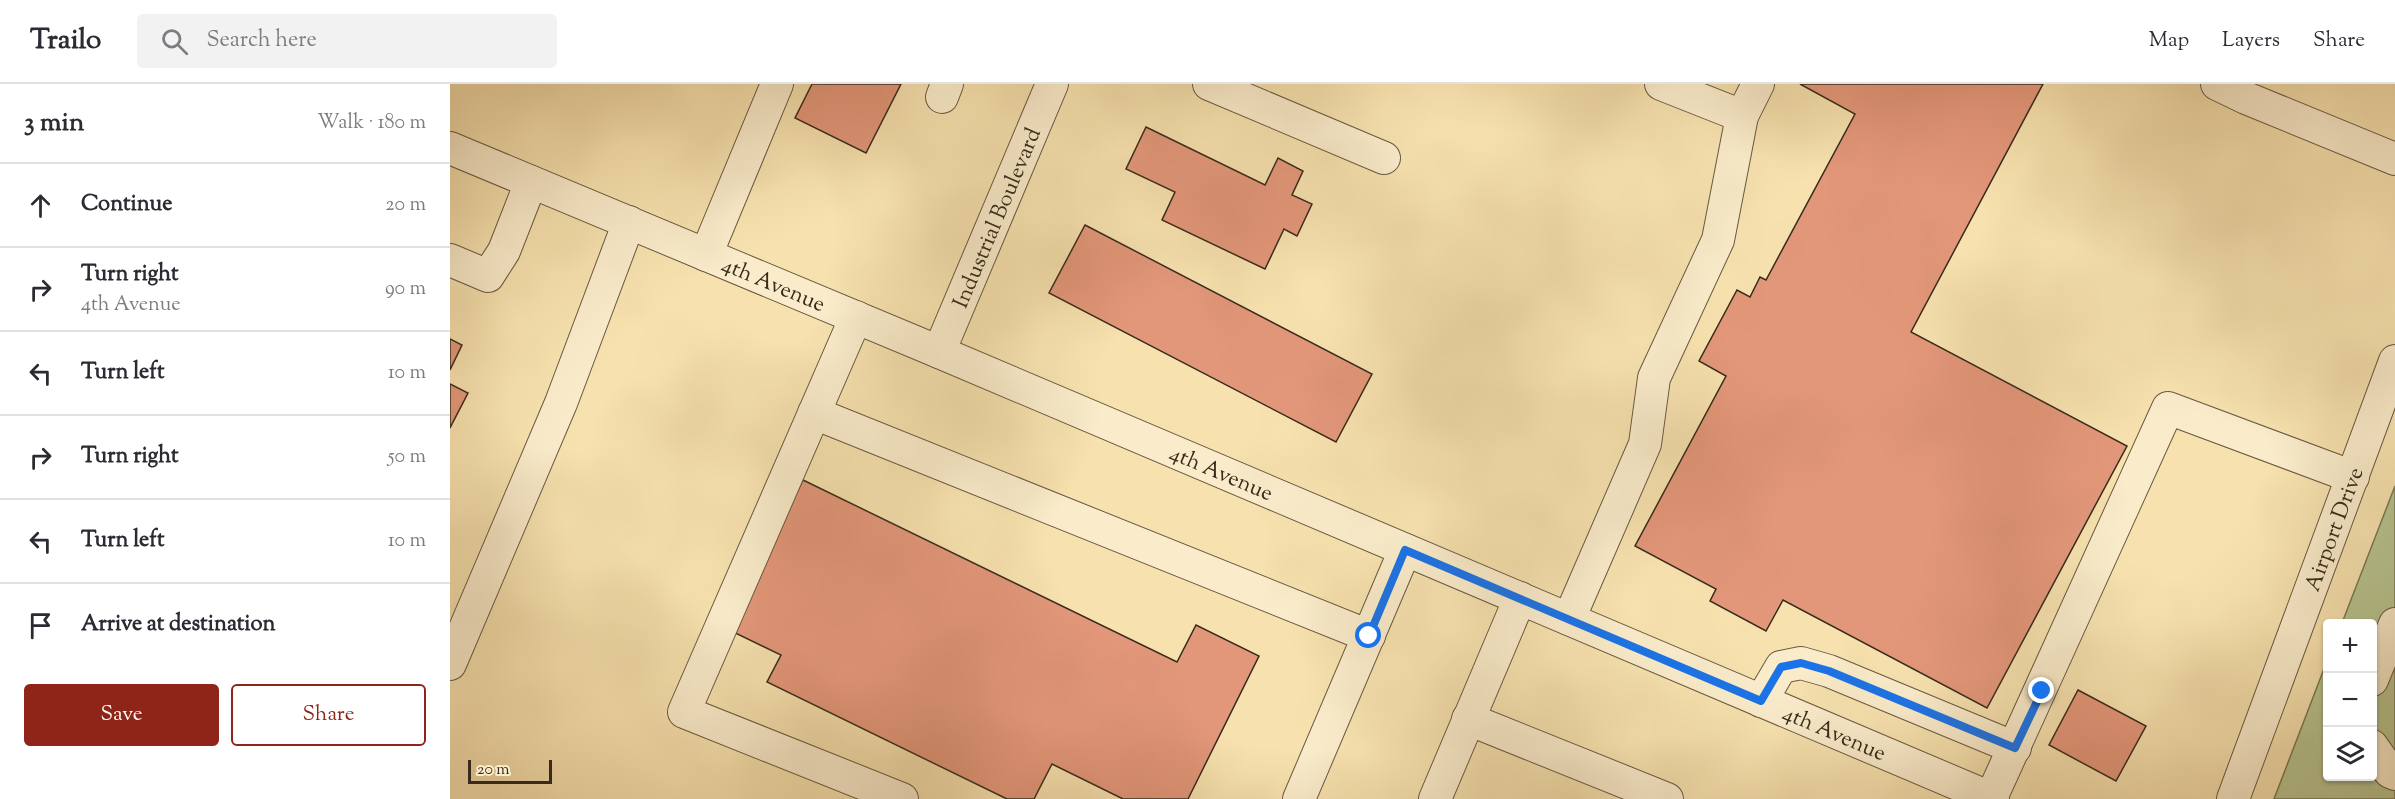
<!DOCTYPE html>
<html lang="en">
<head>
<meta charset="utf-8">
<style>
	:root { --surface:#fff; --page:#f2f2f3; --text:#2b2b33; --muted:#7c7c81; --line:#e1e1e2; --accent:#8f2418 }
	body { margin:0; font-family:"Sorts Mill Goudy",serif; background:var(--page); color:var(--text) }
	.controls { position:absolute; right:18px; bottom:18px; display:grid; overflow:hidden; border-radius:6px; box-shadow:0 2px 4px #0004 }
	.controls button { width:54px; height:54px; display:grid; place-items:center; padding:0; border:0; border-bottom:2px solid var(--line); background:var(--surface); color:var(--text); font:30px sans-serif }
	.scale { position:absolute; left:18px; bottom:15px; width:84px; box-sizing:border-box; padding-left:6px; border:3px solid #382b1b; border-top:0; font-size:16px; line-height:21px; white-space:nowrap; color:#382b1b; -webkit-text-stroke:4px #faeccb; paint-order:stroke }
	.stop { position:absolute; width:18px; height:18px; margin:-14px; border:4px solid #1a73e8; border-radius:50%; background:#fff }
	.stop.end { background:#1a73e8; border-color:#fff; box-shadow:0 2px 6px #0008 }
	.list { margin:0; padding:0; list-style:none }
	h2 { display:flex; justify-content:space-between; align-items:center; height:78px; margin:0; padding:0 24px; font-size:26px }
	h2 small { font-size:20px; font-weight:400; color:var(--muted) }
	.list li { display:grid; grid-template-columns:39px 1fr auto; gap:18px; align-items:center; box-sizing:border-box; height:84px; padding:0 24px; border-top:2px solid var(--line) }
	.list b { display:block; font-size:22px; white-space:nowrap }
	.list p { margin:0; font-size:20px; white-space:nowrap; color:var(--muted) }
	.list em { font-size:20px; font-style:normal; color:var(--muted) }
	.actions { display:flex; gap:12px; padding:18px 24px }
	.actions a { flex:1; padding:14px 0; border:2px solid var(--accent); border-radius:6px; text-align:center; font-size:21px; color:var(--accent) }
	.actions .main { background:var(--accent); color:#fff }
	.icon { flex:none; width:33px; height:33px; fill:none; stroke:currentColor; stroke-width:2; stroke-linecap:round; stroke-linejoin:round }
	.map { position:relative; flex:none; width:1945px; height:715px; overflow:hidden }
	header { display:flex; align-items:center; gap:36px; box-sizing:border-box; height:84px; padding:0 30px; background:var(--surface); border-bottom:2px solid var(--line) }
	header strong { font-size:28px }
	nav { display:flex; gap:33px; margin-inline-start:auto; font-size:21px }
	.search { width:420px; height:54px; background:var(--page); display:flex; align-items:center; gap:15px; box-sizing:border-box; padding:0 21px; border-radius:6px; color:var(--muted); font-size:22px }
	main { display:flex }
	aside { flex:1; background:var(--surface) }
	.map>svg:first-child { display:block }
	.green { fill:#b7c48f; stroke:#787855; stroke-width:1.5 }
	.building { fill:#e3977a; stroke:#382b1b; stroke-width:1.5 }
	.lines { fill:none; stroke-linecap:round; stroke-linejoin:round }
	.minor-casing { stroke:#685940; stroke-width:34 }
	.minor { stroke:#faeccb; stroke-width:32 }
	.route { stroke:#1a73e8; stroke-width:8 }
	.labels { text-anchor:middle; stroke-width:4.5; stroke-linejoin:round; paint-order:stroke }
	.street-label { font-size:22px; fill:#382b1b; stroke:#faeccb }
</style>
</head>
<body>
<header>
<strong>Trailo</strong>
<div class="search"><svg class="icon" aria-label="search" viewBox="0 0 24 24"><circle cx="10" cy="10" r="6"/><path d="M15 15l6 6"/></svg>Search here</div>
<nav><a>Map</a><a>Layers</a><a>Share</a></nav>
</header>
<main>
<aside>
<h2>3 min<small>Walk · 180 m</small></h2>
<ul class="list">
<li><svg class="icon" aria-label="ahead" viewBox="0 0 24 24"><path d="M12 20V5M6 11l6-6 6 6"/></svg><div><b>Continue</b></div><em>20 m</em></li>
<li><svg class="icon" aria-label="right" viewBox="0 0 24 24"><path d="M7 20v-9h11M14 6l5 5-5 5"/></svg><div><b>Turn right</b><p>4th Avenue</p></div><em>90 m</em></li>
<li><svg class="icon" aria-label="left" viewBox="0 0 24 24"><path d="M17 20v-9H6M10 6l-5 5 5 5"/></svg><div><b>Turn left</b></div><em>10 m</em></li>
<li><svg class="icon" aria-label="right" viewBox="0 0 24 24"><path d="M7 20v-9h11M14 6l5 5-5 5"/></svg><div><b>Turn right</b></div><em>50 m</em></li>
<li><svg class="icon" aria-label="left" viewBox="0 0 24 24"><path d="M17 20v-9H6M10 6l-5 5 5 5"/></svg><div><b>Turn left</b></div><em>10 m</em></li>
<li><svg class="icon" aria-label="arrive" viewBox="0 0 24 24"><path d="M6 21V4h12l-3 4 3 4H6"/></svg><div><b>Arrive at destination</b></div></li>
</ul>
<div class="actions"><a class="main">Save</a><a>Share</a></div>
</aside>
<div class="map">
<svg width="1945" height="715" viewBox="0 0 1945 715">
	<rect width="100%" height="100%" fill="#f7e2af"/>
	<filter id="stains"><feTurbulence type="fractalNoise" baseFrequency=".00333" numOctaves="4"/><feColorMatrix values="0 0 0 0 .2 0 0 0 0 .09 0 0 0 0 .02 0 0 0 .5 -.17"/></filter>
	<radialGradient id="worn" r=".72"><stop offset=".6" stop-color="#630" stop-opacity="0"/><stop offset="1" stop-color="#630" stop-opacity=".3"/></radialGradient>
	<polygon class="green" points="1945,402 1945,715 1824,715 1877,577 1878,692 1922,692 1922,540 1892,539"/>
	<g class="building">
		<polygon points="362,0 451,0 416,69 345,34"/>
		<polygon points="1350,0 1593,0 1461,248 1677,362 1537,624 1333,516 1316,547 1260,517 1266,505 1185,462 1276,292 1249,277 1287,206 1300,213 1310,193 1316,196 1405,30"/>
		<polygon points="696,43 815,101 828,74 853,87 842,111 862,120 847,152 834,145 815,185 712,136 725,108 676,85"/>
		<polygon points="635,141 922,290 886,358 599,209"/>
		<polygon points="0,255 12,261 0,286"/>
		<polygon points="0,300 18,309 0,344"/>
		<polygon points="353,396 727,578 746,541 809,572 738,715 673,715 602,680 584,715 557,715 317,598 331,571 279,546"/>
		<polygon points="1628,606 1696,642 1666,697 1599,661"/>
	</g>
	<g class="lines">
		<defs>
			<g id="minor">
				<polyline points="759,0 934,74"/>
				<polyline points="1211,0 1292,32"/>
				<polyline points="1767,0 1796,14 1945,75"/>
				<polyline points="492,13 497,0"/>
				<path id="s1" d="M0,64L489,268L1543,715"/>
				<polyline points="256,171 327,0"/>
				<polyline points="0,176 38,192 54,167 81,98"/>
				<polyline points="406,233 234,628 452,715"/>
				<path id="s2" d="M489,268L602,0"/>
				<polyline points="364,329 919,552"/>
				<polyline points="1119,535 1195,360 1204,294 1268,156 1292,32 1308,0"/>
				<polyline points="0,580 111,319 179,138"/>
				<polyline points="1922,596 1945,540"/>
				<polyline points="1311,617 1331,583 1351,579 1379,587 1565,664"/>
				<polyline points="1018,635 1217,715"/>
				<polyline points="1922,662 1940,688 1945,690"/>
				<polyline points="1541,714 1718,324 1903,393"/>
				<polyline points="849,715 955,466"/>
				<polyline points="985,715 1070,514"/>
				<path id="s3" d="M1783,715L1945,277"/>
			</g>
		</defs>
		<use href="#minor" class="minor-casing"/>
		<use href="#minor" class="minor"/>
	</g>
	<g class="lines">
		<polyline class="route" points="919,552 955,466 1311,617 1331,583 1351,579 1379,587 1565,664 1592,607"/>
	</g>
	<g class="labels">
		<g class="street-label">
			<text dy="8" stroke="none"><textPath href="#s2" startOffset="146">Industrial Boulevard</textPath></text>
			<text dy="8" stroke="none"><textPath href="#s1" startOffset="351">4th Avenue</textPath></text>
			<text dy="8" stroke="none"><textPath href="#s1" startOffset="837">4th Avenue</textPath></text>
			<text dy="8" stroke="none"><textPath href="#s3" startOffset="288">Airport Drive</textPath></text>
			<text dy="8" stroke="none"><textPath href="#s1" startOffset="1503">4th Avenue</textPath></text>
		</g>
	</g>
	<rect width="100%" height="100%" filter="url(#stains)"/>
	<rect width="100%" height="100%" fill="url(#worn)"/>
</svg>
<div class="controls">
<button>+</button>
<button>−</button>
<button><svg class="icon" aria-label="layers" viewBox="0 0 24 24"><path d="M12 4l9 5-9 5-9-5zM3 14l9 5 9-5"/></svg></button>
</div>
<div class="scale">20 m</div>
<div class="stop" style="left:919px;top:552px"></div>
<div class="stop end" style="left:1592px;top:607px"></div>
</div>
</main>
</body>
</html>
